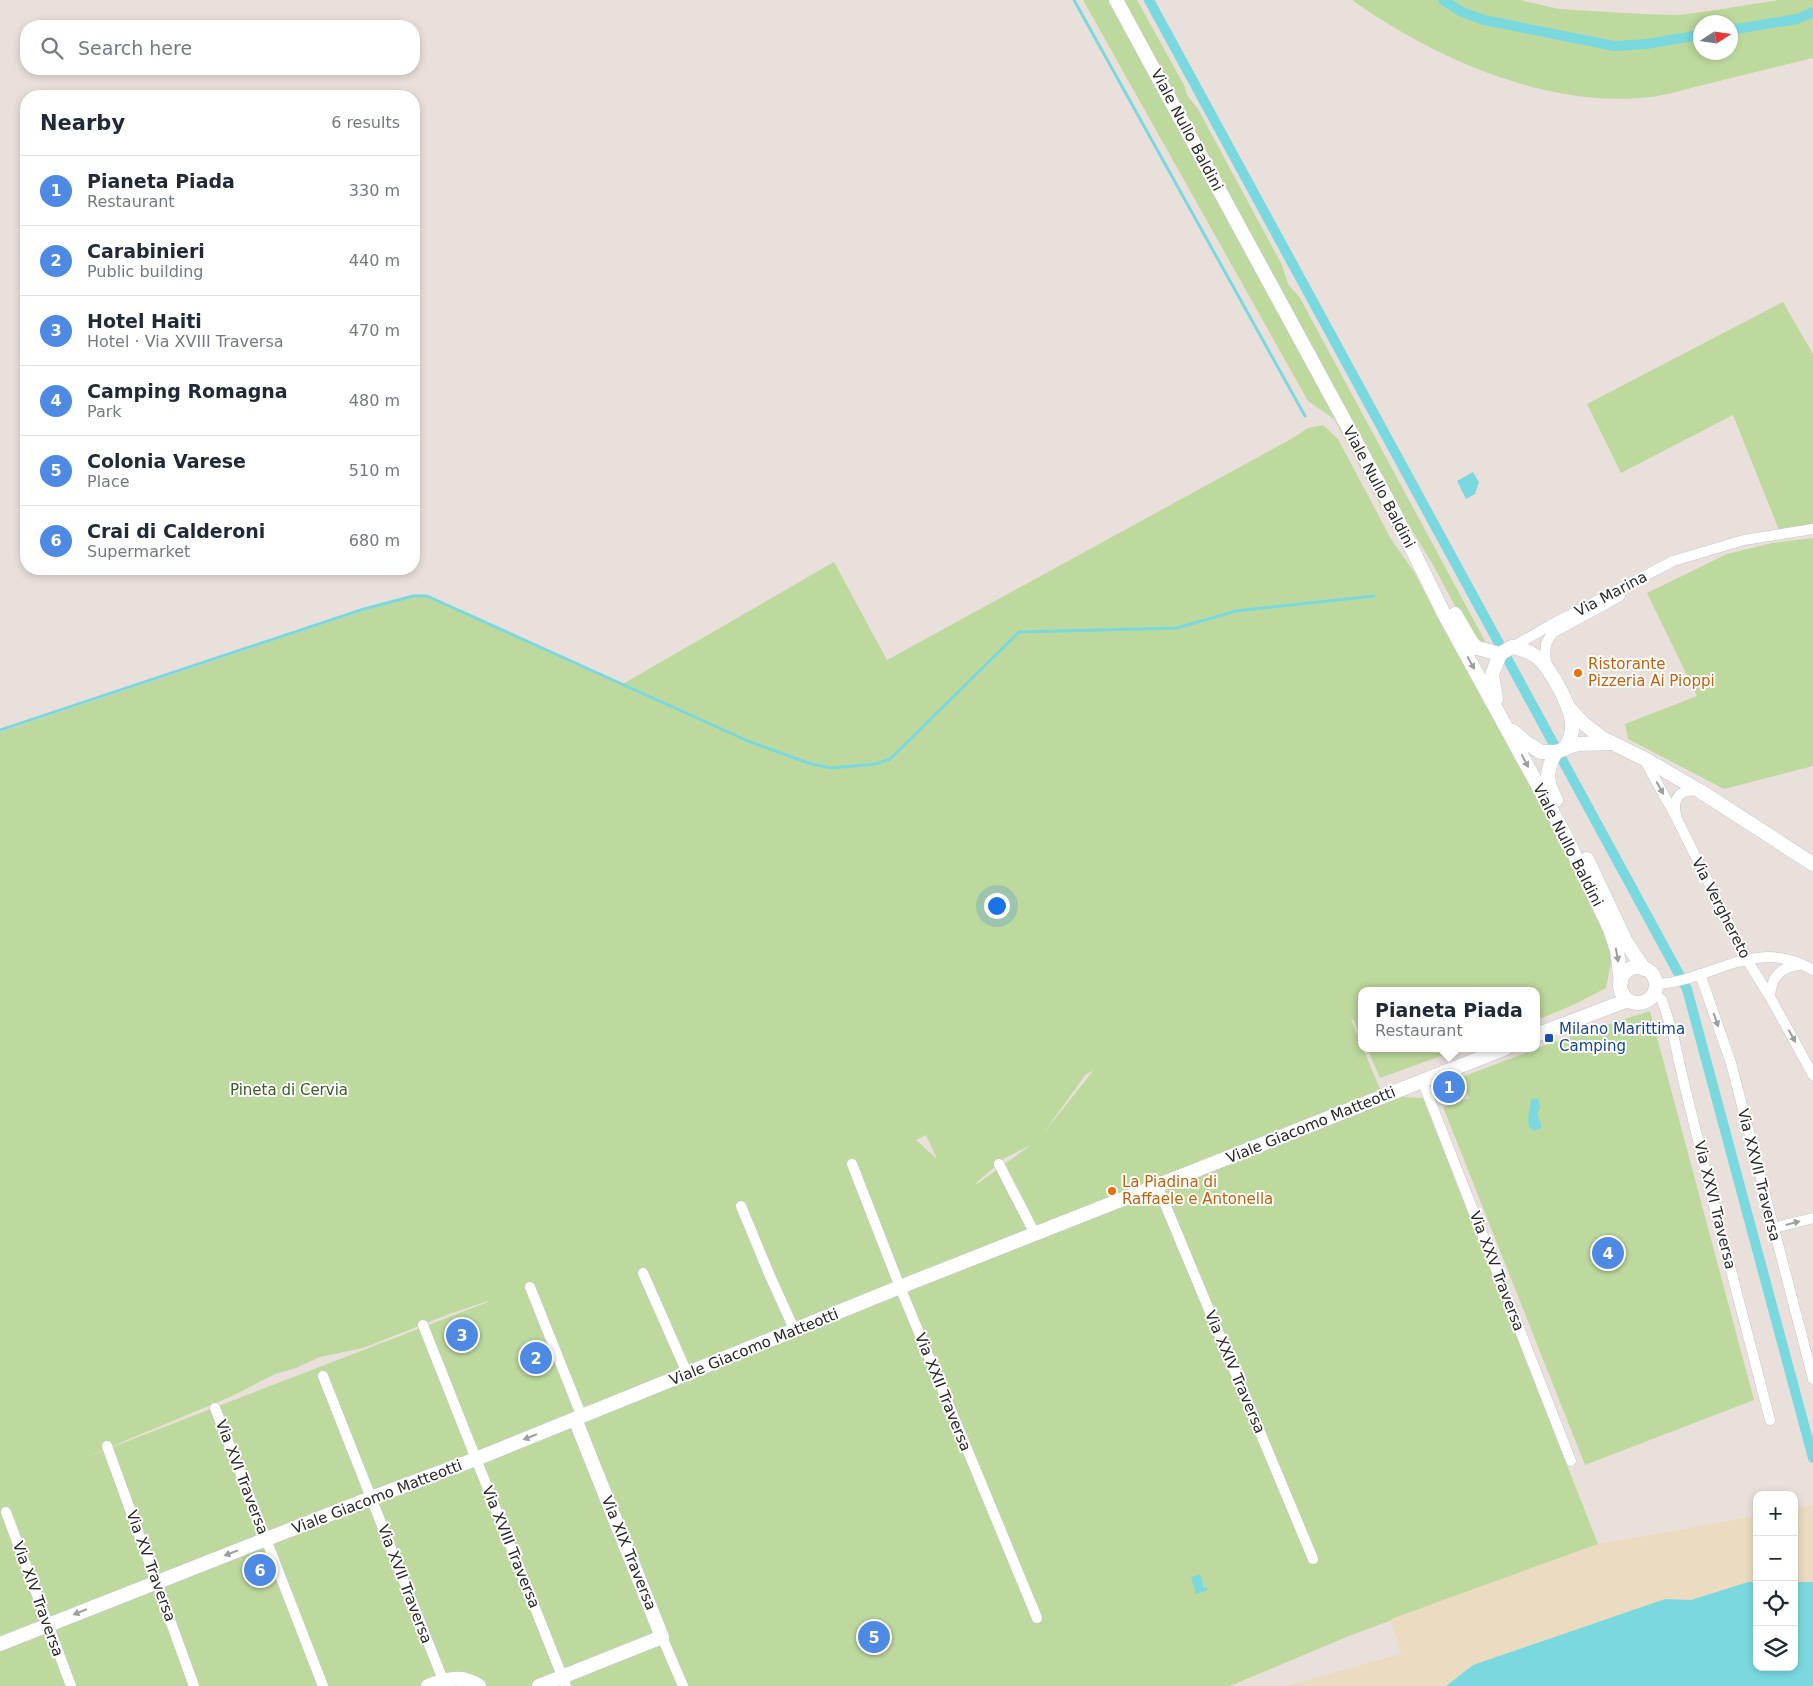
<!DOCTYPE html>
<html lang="en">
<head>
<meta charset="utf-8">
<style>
	:root { --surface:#fff; --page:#f2f2f3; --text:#1f2937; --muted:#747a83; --line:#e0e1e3; --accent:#4e89e3 }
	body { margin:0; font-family:"DejaVu Sans",sans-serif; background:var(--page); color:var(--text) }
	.controls { position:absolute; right:15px; bottom:15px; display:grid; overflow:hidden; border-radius:10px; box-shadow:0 2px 8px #0003 }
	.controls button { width:45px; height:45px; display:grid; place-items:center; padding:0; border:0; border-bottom:1px solid var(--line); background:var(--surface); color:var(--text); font:25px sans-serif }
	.compass { position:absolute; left:1693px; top:15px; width:45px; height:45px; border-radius:50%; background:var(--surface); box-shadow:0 2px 8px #0003; rotate:78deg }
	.you { position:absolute; left:996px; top:905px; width:18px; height:18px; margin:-12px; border:4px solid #fff; border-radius:50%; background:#1a73e8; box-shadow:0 0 0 8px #1a73e833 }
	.badge { display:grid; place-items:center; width:32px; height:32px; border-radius:50%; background:var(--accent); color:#fff; font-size:16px; font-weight:700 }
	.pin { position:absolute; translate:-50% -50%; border:2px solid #fff; box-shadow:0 1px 5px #0006 }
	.popup { position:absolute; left:1358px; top:987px; width:182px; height:65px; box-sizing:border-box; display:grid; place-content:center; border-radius:10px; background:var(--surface); filter:drop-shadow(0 1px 4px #0005); font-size:16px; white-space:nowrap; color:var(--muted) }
	.popup b { font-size:19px; color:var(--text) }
	.popup::after { content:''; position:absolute; left:50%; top:100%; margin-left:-10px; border:10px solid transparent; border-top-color:var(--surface) }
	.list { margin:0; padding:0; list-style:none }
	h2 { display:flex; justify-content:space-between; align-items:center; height:65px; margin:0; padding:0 20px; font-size:21px }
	h2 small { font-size:16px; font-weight:400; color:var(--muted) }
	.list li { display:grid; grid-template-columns:32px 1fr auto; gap:15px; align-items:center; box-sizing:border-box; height:70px; padding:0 20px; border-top:1px solid var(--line) }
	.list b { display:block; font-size:19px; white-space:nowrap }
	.list p { margin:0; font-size:16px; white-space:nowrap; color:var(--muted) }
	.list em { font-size:16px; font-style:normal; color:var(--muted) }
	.icon { flex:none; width:28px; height:28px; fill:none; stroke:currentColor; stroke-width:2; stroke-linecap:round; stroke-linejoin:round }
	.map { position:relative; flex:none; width:1813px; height:1686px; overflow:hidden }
	.search { position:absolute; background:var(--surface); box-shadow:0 2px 8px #0003; left:20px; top:20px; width:400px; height:55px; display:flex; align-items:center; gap:12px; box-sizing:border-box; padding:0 18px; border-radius:20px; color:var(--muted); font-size:19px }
	.panel { position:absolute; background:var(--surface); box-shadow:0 2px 8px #0003; left:20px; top:90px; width:400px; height:485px; border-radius:20px }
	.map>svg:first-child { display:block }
	.green { fill:#bed99e; fill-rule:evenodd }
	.sand { fill:#eadbc1 }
	.water { fill:#7ad9df }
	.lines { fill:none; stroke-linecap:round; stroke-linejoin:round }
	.stream { stroke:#7ad9df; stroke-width:3 }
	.canal { stroke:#7ad9df; stroke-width:10 }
	.street-casing { stroke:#c3c8d0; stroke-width:11 }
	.secondary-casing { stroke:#c3c8d0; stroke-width:15 }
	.street { stroke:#fff; stroke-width:10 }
	.secondary { stroke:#fff; stroke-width:14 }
	.oneway { fill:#9e9e9e }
	.food-dot { fill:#e8710a; stroke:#fff; stroke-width:2 }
	.transit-dot { fill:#1a4fb4; stroke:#fff; stroke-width:2 }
	.labels { text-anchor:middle; stroke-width:4; stroke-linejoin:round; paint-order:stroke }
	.street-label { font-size:15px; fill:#282828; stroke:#fff }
	.food-label { font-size:15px; fill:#c56008; stroke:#fff; text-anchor:start }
	.transit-label { font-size:15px; fill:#164399; stroke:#fff; text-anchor:start }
	.park-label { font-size:15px; fill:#3a5b22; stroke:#fff }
</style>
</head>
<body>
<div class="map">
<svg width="1813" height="1686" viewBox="0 0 1813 1686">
	<rect width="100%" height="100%" fill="#e9e0db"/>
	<g class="green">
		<polygon points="1083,0 1111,0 1351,440 1415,569 1334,419 1308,401"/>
		<polygon points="1123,0 1137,0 1185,87 1187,95 1198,109 1282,265 1288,284 1300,298 1485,641 1482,643 1473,639 1432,563 1408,524"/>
		<path d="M1352,0H1520L1559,9L1642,14L1678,15L1710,11L1778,0H1813V58C1776,67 1739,76 1703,85C1686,89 1668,95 1651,97C1548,109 1435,59 1352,0ZM1730,22V52H1700V22Z"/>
		<polygon points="1783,302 1813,354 1813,525 1779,530 1733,415 1621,473 1587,404"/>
		<path d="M1323,425L1338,439L1391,539L1414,572L1599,911L1612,957L1606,988L1573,1005L1537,1020L1536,991H1362L1361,1037L1354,1020H1351L1383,1096L1423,1098L1598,1544L1349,1636L1230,1686H0V732L363,611L412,597H427L621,685L834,562L887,660L1291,439L1308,428ZM1093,1071L1042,1135L1086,1074ZM926,1135L937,1159L916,1140ZM1031,1145L977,1184L976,1183L1005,1158ZM488,1301V1302L84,1458L230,1397L275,1374L296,1368L320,1357L363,1348L452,1313Z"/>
		<polygon points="1813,538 1813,766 1724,789 1628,739 1625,724 1697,696 1647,593 1727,554 1772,543"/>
		<polygon points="1650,1011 1754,1400 1585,1465 1443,1107 1469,1098 1462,1077 1554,1042"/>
		<polygon points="1367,1048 1463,1048 1380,1078"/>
	</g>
	<g class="sand">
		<polygon points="1813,1505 1813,1582 1794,1582 1794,1509"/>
		<polygon points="1757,1516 1757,1582 1748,1582 1691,1600 1665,1599 1473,1665 1446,1686 1285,1686 1401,1654 1391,1619 1598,1544"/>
	</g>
	<g class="water">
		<polygon points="1473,472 1479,482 1475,494 1466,499 1457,481"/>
		<path d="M1538,1098L1540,1108L1537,1114L1541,1124V1128L1534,1131L1529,1127C1527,1115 1530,1111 1531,1099Z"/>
		<polygon points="1200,1574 1204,1588 1207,1587 1208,1590 1196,1594 1191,1577"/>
		<polygon points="1748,1582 1757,1582 1757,1667 1794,1667 1794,1582 1813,1582 1813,1686 1446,1686 1473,1665 1665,1599 1691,1600"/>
	</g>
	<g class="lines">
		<g class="stream">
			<polyline points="1074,0 1305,416"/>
			<polyline points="0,730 364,609 413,596 427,596 748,741 808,763 831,768 876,764 890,759 1019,632 1177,628 1236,611 1374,596"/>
		</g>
		<g class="canal">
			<polyline points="1149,0 1687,989 1813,1458"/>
			<polyline points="1443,0 1462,12 1484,20 1614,46 1646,44 1700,35"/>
			<polyline points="1730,30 1797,19 1813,12"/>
		</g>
		<defs>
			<g id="street">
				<polyline points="1512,647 1549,626 1673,561 1744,540 1813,529"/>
				<polyline points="1548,669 1545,656 1546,644 1552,633 1620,596"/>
				<polyline points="1644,759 1676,817 1747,960 1770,997 1813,1075"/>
				<path d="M1676,815C1672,797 1681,788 1699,791"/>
				<polyline points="1700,974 1731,1063 1813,1379"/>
				<path d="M1656,984C1711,982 1755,935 1813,970"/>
				<polyline points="1654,994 1662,1000 1673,1034 1682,1075 1714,1205 1770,1420"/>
				<path d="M1770,997C1771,978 1780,967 1799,965"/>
				<polyline points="1422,1080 1571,1461"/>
				<polyline points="852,1164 900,1287 1037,1618"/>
				<polyline points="999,1164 1035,1234"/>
				<polyline points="1157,1185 1313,1559"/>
				<polyline points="741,1206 770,1276 795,1331"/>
				<polyline points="1773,1228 1813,1218"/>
				<polyline points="643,1273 688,1375"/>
				<polyline points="530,1287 582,1417"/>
				<polyline points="423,1325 566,1686"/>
				<polyline points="323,1376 443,1680"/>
				<polyline points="215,1408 323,1686"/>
				<polyline points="107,1446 194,1686"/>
				<polyline points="6,1512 71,1686"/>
				<polyline points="662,1637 683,1686"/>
			</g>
			<g id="secondary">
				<polyline points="1116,0 1393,510 1444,614 1564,833 1610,929 1617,950 1621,982"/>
				<path d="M1455,614L1472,643L1477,648L1500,654L1512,647C1521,649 1530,651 1537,657C1551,669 1574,710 1572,729C1572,735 1569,741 1566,747"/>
				<polyline points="1496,699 1492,675 1500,654"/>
				<polyline points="1570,709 1583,723 1602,738 1643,758 1700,791 1813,864"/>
				<polyline points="1513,731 1527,743 1541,752 1556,752 1577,744 1610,743"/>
				<path d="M1556,800C1546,781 1545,772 1556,752"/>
				<polyline points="1587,859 1626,942 1644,969"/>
				<circle cx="1638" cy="985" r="18"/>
				<polyline points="1536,1035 1628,1000"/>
				<polyline points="0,1644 371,1498 476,1459 900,1287 1506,1048"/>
				<path d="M428,1686C446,1679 462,1674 479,1686"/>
				<polyline points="539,1686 662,1637 575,1419"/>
			</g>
		</defs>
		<use href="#street" class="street-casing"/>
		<use href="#secondary" class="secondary-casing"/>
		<use href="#street" class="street"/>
		<use href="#secondary" class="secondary"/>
	</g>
	<defs><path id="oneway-solid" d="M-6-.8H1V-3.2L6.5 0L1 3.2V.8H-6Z" transform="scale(1.25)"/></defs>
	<g class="oneway">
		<use href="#oneway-solid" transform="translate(1471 663) rotate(61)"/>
		<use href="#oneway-solid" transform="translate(1525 761) rotate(62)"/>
		<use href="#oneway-solid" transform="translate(1660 788) rotate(61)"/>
		<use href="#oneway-solid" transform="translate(1617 955) rotate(80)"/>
		<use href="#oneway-solid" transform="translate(1716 1020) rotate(71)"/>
		<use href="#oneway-solid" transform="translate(1792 1036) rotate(61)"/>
		<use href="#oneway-solid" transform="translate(1793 1223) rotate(-15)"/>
		<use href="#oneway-solid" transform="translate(530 1437) rotate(158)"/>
		<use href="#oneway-solid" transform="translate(231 1553) rotate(159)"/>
		<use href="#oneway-solid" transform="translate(80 1612) rotate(158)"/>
	</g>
	<g class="food-dot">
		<circle cx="1578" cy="673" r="5"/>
		<circle cx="1112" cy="1191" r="5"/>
	</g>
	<rect class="transit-dot" x="1544" y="1033" width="10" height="10" rx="2.5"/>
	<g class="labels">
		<g class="street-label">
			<text transform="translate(1187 130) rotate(62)" y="5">Viale Nullo Baldini</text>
			<text transform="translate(1379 487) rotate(62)" y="5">Viale Nullo Baldini</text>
			<text transform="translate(1611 594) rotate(-28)" y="5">Via Marina</text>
			<text transform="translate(1568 845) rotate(63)" y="5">Viale Nullo Baldini</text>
			<text transform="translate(1721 908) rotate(63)" y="5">Via Verghereto</text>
			<text transform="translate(1311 1125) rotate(-22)" y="5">Viale Giacomo Matteotti</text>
			<text transform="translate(1759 1175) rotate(76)" y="5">Via XXVII Traversa</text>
			<text transform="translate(1715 1205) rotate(76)" y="5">Via XXVI Traversa</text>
			<text transform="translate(1497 1271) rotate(69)" y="5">Via XXV Traversa</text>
			<text transform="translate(754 1347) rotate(-22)" y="5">Viale Giacomo Matteotti</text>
			<text transform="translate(1235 1372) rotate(67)" y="5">Via XXIV Traversa</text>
			<text transform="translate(943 1392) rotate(68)" y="5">Via XXII Traversa</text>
			<text transform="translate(242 1477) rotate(69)" y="5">Via XVI Traversa</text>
			<text transform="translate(377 1497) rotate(-21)" y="5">Viale Giacomo Matteotti</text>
			<text transform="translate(511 1547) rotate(68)" y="5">Via XVIII Traversa</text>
			<text transform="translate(629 1553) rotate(68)" y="5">Via XIX Traversa</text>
			<text transform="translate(151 1566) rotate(70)" y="5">Via XV Traversa</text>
			<text transform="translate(405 1584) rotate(69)" y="5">Via XVII Traversa</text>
			<text transform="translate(38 1599) rotate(70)" y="5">Via XIV Traversa</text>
		</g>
		<g class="food-label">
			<text x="1588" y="669">Ristorante<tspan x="1588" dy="17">Pizzeria Ai Pioppi</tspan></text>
			<text x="1122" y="1187">La Piadina di<tspan x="1122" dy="17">Raffaele e Antonella</tspan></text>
		</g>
		<g class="transit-label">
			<text x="1559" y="1034">Milano Marittima<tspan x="1559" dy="17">Camping</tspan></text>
		</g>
		<g class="park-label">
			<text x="289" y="1095">Pineta di Cervia</text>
		</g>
	</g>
</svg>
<div class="controls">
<button>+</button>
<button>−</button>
<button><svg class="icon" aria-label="locate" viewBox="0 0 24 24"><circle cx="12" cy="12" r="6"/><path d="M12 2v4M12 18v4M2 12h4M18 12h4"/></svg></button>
<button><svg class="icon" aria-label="layers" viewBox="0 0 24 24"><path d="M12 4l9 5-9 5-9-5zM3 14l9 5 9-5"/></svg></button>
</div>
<svg class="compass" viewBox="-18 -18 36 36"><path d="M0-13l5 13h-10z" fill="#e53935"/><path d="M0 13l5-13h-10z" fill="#747a83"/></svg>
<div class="you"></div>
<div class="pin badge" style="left:1449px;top:1087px">1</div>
<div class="popup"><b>Pianeta Piada</b>Restaurant</div>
<div class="pin badge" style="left:536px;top:1358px">2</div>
<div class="pin badge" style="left:462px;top:1335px">3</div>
<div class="pin badge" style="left:1608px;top:1253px">4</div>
<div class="pin badge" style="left:874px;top:1637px">5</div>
<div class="pin badge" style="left:260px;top:1570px">6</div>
<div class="search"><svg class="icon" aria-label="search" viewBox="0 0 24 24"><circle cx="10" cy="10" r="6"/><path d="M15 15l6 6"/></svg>Search here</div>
<section class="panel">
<h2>Nearby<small>6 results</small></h2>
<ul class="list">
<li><span class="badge">1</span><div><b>Pianeta Piada</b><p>Restaurant</p></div><em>330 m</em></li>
<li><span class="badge">2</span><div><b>Carabinieri</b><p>Public building</p></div><em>440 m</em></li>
<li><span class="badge">3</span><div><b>Hotel Haiti</b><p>Hotel · Via XVIII Traversa</p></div><em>470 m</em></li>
<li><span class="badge">4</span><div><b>Camping Romagna</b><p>Park</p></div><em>480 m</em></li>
<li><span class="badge">5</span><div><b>Colonia Varese</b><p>Place</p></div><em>510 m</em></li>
<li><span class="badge">6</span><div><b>Crai di Calderoni</b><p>Supermarket</p></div><em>680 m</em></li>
</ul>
</section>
</div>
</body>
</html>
